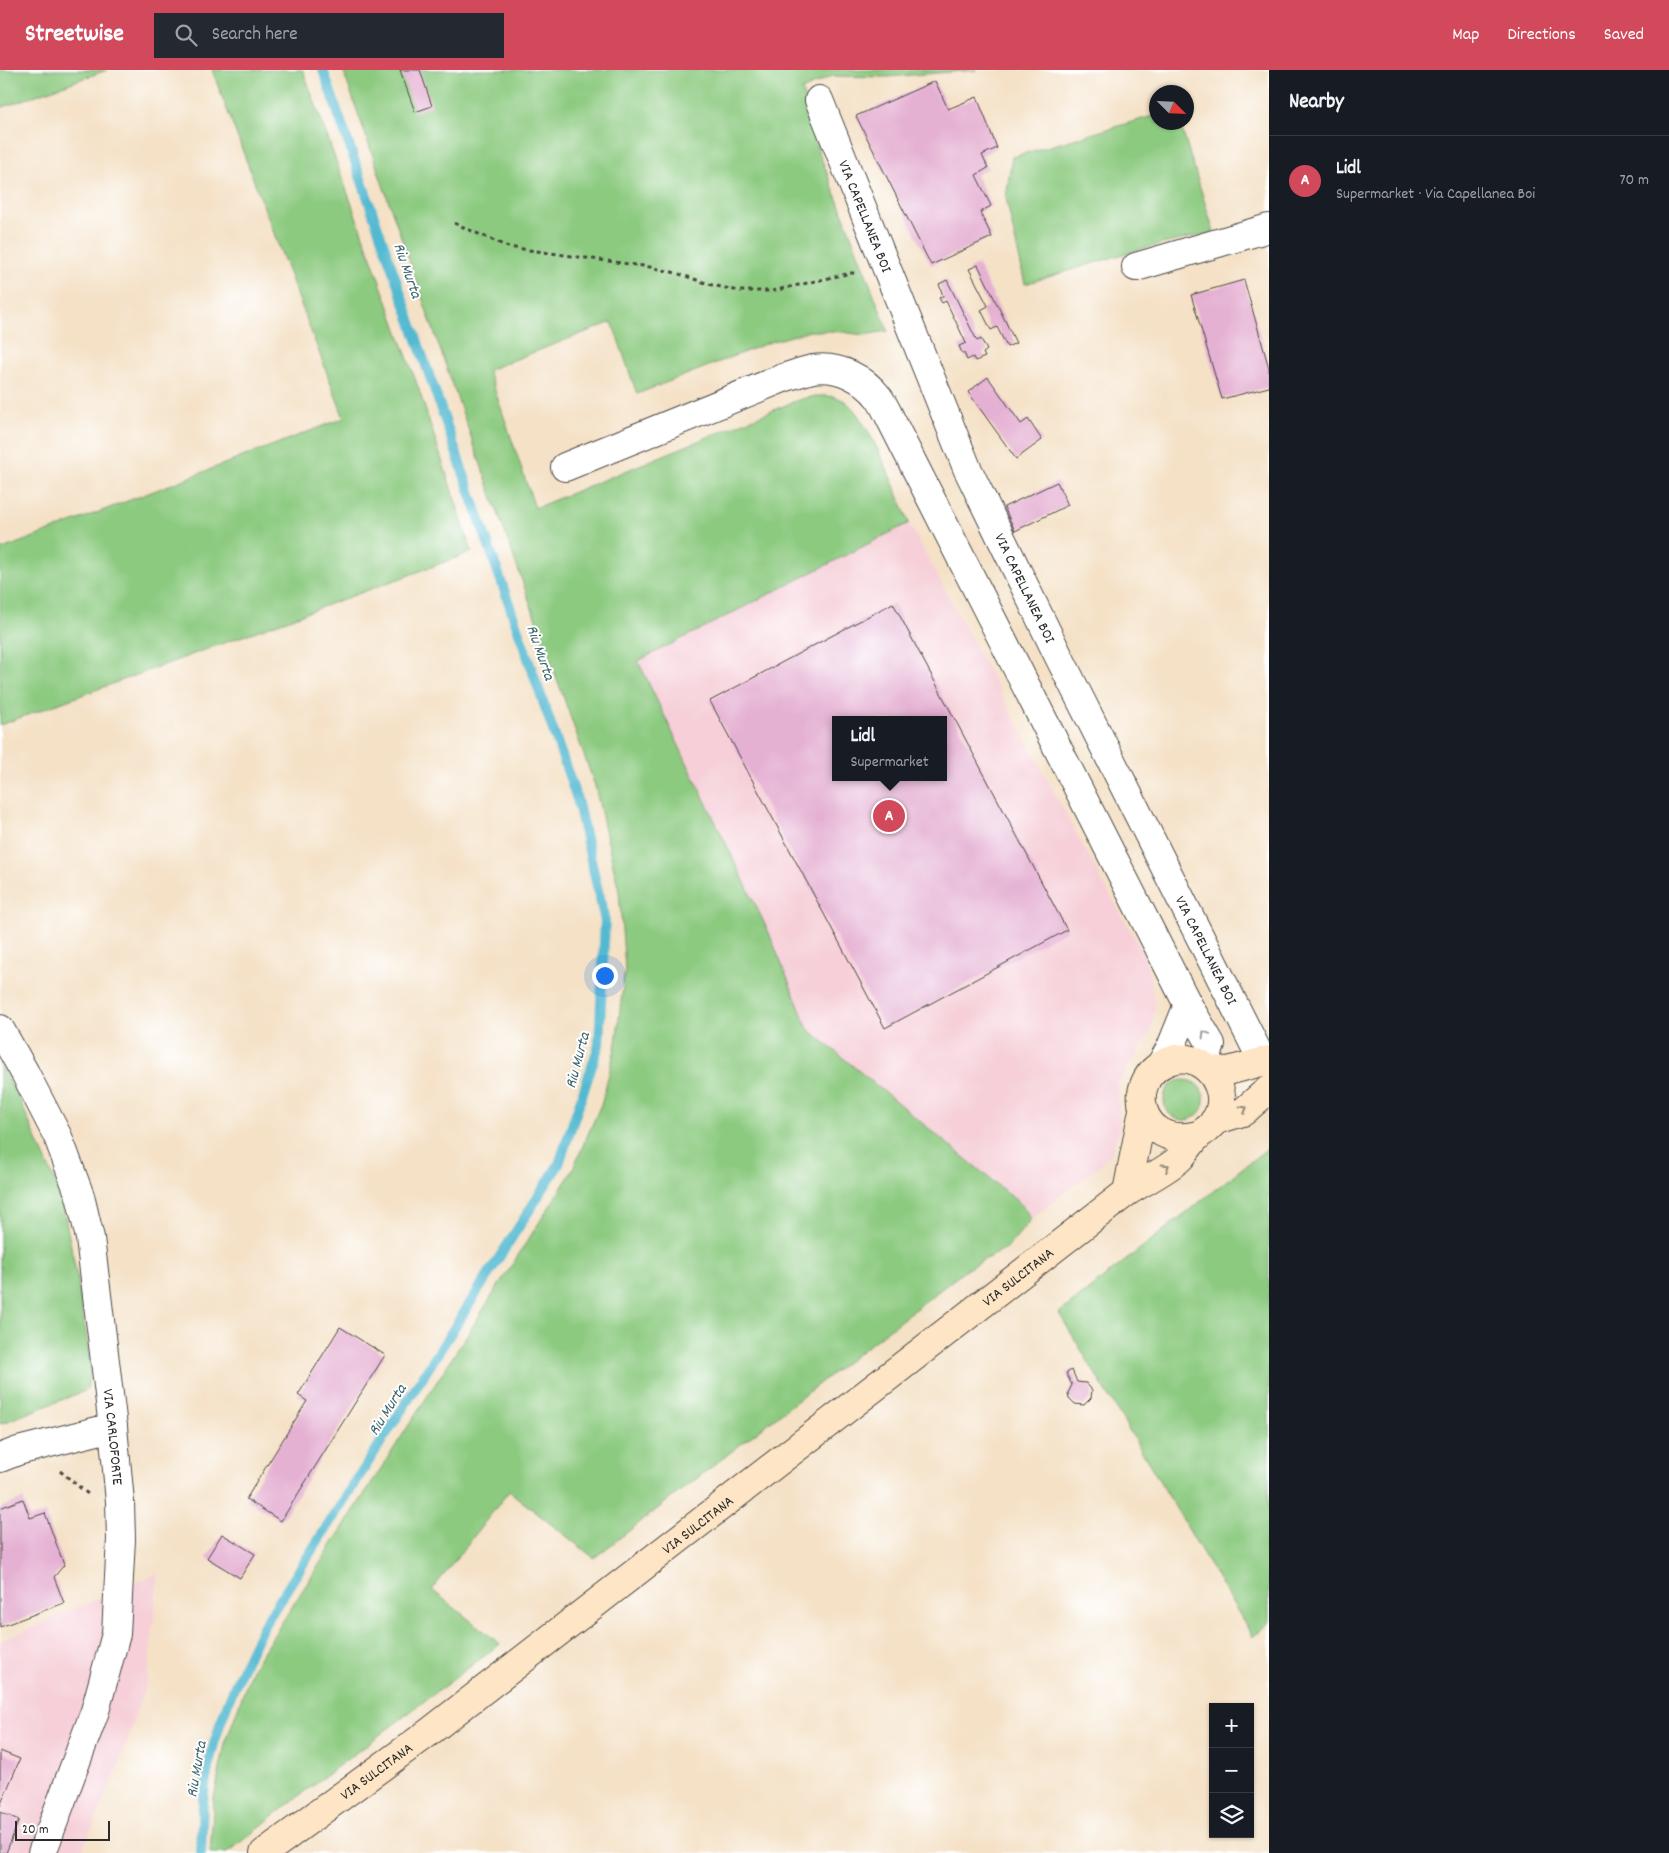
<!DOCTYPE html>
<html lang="en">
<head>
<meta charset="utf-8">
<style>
	:root { --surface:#171b24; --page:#242831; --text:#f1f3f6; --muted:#9ea1a6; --line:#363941; --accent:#d1495b }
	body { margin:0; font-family:Dekko,sans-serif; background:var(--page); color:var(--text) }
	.controls { position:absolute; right:15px; bottom:15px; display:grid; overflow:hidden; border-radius:0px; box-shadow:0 1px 4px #0004 }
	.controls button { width:45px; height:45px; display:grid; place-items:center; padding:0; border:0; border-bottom:1px solid var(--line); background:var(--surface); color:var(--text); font:25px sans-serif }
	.compass { position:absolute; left:1149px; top:15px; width:45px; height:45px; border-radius:50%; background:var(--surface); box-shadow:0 1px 4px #0004; rotate:114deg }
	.scale { position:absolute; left:15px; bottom:12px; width:95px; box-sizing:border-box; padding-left:5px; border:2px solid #2b2b2b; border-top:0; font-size:14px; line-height:18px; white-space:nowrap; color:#2b2b2b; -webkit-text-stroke:4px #fff; paint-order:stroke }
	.you { position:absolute; left:604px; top:905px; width:18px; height:18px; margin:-12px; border:4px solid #fff; border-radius:50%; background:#1a73e8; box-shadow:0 0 0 8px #1a73e833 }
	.badge { display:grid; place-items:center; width:32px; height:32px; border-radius:50%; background:var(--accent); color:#fff; font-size:16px; font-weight:700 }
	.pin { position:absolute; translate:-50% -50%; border:2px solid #fff; box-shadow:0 1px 5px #0006 }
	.popup { position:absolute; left:832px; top:646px; width:115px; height:65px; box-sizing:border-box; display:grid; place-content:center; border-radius:0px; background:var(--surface); filter:drop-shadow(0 1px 4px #0005); font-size:16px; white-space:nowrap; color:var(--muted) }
	.popup b { font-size:19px; color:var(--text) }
	.popup::after { content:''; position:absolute; left:50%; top:100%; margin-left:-10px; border:10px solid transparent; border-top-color:var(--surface) }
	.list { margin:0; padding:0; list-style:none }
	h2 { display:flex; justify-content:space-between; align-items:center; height:65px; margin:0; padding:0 20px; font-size:21px }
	h2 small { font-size:16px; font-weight:400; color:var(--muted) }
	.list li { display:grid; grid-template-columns:32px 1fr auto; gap:15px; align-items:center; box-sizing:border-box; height:90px; padding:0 20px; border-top:1px solid var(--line) }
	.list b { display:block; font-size:19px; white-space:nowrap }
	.list p { margin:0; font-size:16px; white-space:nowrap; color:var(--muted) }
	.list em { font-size:16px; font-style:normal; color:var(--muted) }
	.icon { flex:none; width:28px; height:28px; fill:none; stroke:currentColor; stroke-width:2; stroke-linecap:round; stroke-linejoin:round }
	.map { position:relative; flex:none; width:1269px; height:1783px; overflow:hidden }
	header { display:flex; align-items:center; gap:30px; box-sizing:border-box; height:70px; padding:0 25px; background:var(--accent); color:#fff }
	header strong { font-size:24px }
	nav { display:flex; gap:28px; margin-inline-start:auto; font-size:18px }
	.search { width:350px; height:45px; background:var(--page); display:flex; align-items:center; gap:12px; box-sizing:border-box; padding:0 18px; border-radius:0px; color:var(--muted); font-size:19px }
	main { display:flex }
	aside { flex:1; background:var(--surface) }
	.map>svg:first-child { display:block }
	.built { fill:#f6cfd8; fill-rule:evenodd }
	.green { fill:#8cca80; stroke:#5c7a56 }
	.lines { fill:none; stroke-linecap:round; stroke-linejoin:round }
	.stream { stroke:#53b9d1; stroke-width:10 }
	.building { fill:#e5b1d3; fill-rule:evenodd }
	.street-casing { stroke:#494642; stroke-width:30 }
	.secondary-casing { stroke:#494642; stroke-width:30 }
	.path { stroke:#494642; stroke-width:3; stroke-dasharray:4 4; stroke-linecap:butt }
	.street { stroke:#fff; stroke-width:28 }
	.secondary { stroke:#fde5c5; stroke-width:28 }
	.oneway { stroke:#a0a0a0 }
	.oneway2 { stroke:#948878 }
	.labels { text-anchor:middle; stroke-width:4; stroke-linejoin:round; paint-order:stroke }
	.street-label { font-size:15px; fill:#2b2b2b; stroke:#fff }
	.water-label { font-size:16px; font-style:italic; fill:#3b646d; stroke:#fff }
</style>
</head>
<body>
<header>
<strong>Streetwise</strong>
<div class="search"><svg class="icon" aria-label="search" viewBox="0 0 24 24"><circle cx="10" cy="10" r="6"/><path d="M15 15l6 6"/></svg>Search here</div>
<nav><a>Map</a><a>Directions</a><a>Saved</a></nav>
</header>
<main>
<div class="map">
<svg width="1269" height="1783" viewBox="0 0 1269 1783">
	<rect width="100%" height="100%" fill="#fff"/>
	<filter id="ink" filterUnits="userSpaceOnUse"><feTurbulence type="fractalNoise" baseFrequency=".02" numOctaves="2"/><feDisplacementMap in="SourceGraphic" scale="10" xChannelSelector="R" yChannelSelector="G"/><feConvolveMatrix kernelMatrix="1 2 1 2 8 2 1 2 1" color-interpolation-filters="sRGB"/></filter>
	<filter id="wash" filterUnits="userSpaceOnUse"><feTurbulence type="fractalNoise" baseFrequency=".0096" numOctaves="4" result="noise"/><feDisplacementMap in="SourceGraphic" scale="20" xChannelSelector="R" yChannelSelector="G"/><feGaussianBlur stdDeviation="1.12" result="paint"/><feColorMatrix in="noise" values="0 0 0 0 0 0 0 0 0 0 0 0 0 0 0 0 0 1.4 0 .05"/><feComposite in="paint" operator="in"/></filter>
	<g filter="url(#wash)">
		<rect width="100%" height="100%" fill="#f4e1c6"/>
		<g class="built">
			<path d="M909,453L1103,813L1143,882L1152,916L1155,940L1151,962L1118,1014L1120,1059L1111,1084L1097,1098L1031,1149L1023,1136L808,959L769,863L638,591ZM835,650H943V707H835Z"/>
			<polygon points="158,1503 148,1607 120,1693 81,1783 0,1783 0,1571"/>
		</g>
		<g class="green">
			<polygon points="0,0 107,0 0,38"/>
			<polygon points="212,0 303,0 418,317 472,482 0,655 0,480 344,348"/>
			<path d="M343,0H977L887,7L832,6L802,20L817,77L888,261L863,265L836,261H810L770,272L637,324L612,252L488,300L535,438L798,330C812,326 829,323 843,330C866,342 899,427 909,453L638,591L769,863L808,959L1023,1136L1031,1149L1008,1177L967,1199L594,1488L509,1421L432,1520L500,1574L296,1728L227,1783H210L214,1728L225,1674L252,1599L571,1103L602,1032L616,974L625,898L619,821L595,716L448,302Z"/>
			<polygon points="1156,45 1156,52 1180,53 1214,162 1137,180 1025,214 1006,128 1012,87"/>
			<polygon points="0,995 18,1026 61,1126 77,1207 91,1297 87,1320 0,1354"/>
			<circle cx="1184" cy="1030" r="20"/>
			<polygon points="1269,1077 1269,1552 1253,1567 1059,1243"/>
		</g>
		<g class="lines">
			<path class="stream" d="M201,1783C202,1760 202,1736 205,1714C214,1658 238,1605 264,1555L559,1094L599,975L605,851L577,729L323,0"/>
		</g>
		<g id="blocks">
			<g class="building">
				<polygon points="400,0 420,0 432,36 415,42"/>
				<polygon points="935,11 948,39 977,27 997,78 982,85 988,98 976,105 991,136 980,142 992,167 931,195 856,46"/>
				<polygon points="978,195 1016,273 1007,277 997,257 991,260 981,240 988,236 969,199"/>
				<polygon points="947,210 977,271 981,269 987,280 983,283 985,287 975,291 973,287 967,290 964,283 962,283 959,276 966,273 946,231 942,233 939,228 943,226 939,214"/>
				<polygon points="1244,210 1269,298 1269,317 1222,329 1191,225"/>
				<polygon points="988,307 1021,354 1028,349 1042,370 1016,389 968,322"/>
				<polygon points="1057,412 1068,435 1015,461 1004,437"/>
				<path d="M893,533L1067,860L885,958L710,631ZM835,650H943V707H835Z"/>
				<polygon points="340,1257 385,1285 281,1451 246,1429 307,1331 298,1325"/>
				<polygon points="1072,1300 1077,1312 1086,1313 1092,1320 1091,1328 1084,1335 1075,1334 1069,1328 1068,1323 1072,1315 1066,1303"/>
				<polygon points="23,1429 30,1448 45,1443 64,1495 54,1507 64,1533 0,1557 0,1438"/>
				<polygon points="222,1464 255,1484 240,1508 207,1488"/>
				<polygon points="0,1681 20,1689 0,1736"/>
				<polygon points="0,1742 19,1750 6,1783 0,1783"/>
			</g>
		</g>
	</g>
	<g filter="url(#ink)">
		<use href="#blocks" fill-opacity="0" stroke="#494642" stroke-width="1"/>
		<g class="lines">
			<defs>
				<g id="street">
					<path id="s1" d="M819,30L967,398L1059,587L1263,992"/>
					<polyline points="1136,197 1269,158"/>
					<path d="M565,397L783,308C793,305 803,301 813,299C838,295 864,308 879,328C884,335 888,344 892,352L1188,935L1211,974L1204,996"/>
					<path id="s2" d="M0,959L25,1003L58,1067L80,1126L90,1168L113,1357L120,1432L121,1469L116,1564L95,1641L42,1783"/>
					<polyline points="1161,994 1171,977 1188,935"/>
					<polyline points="0,1388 18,1381 113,1357"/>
				</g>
				<g id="secondary">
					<polyline points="1209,1000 1228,1001 1269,990"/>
					<polyline points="1214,1051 1243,1042 1269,1019"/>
					<polyline points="1127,1122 1143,1040"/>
					<path id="s3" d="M264,1783L428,1663L1127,1122C1141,1113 1171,1098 1181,1087C1187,1080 1191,1072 1198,1066C1200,1063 1204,1062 1207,1059C1220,1049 1225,1030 1218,1015C1214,1004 1206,996 1195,991C1187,988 1177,988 1169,991C1121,1009 1140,1081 1198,1065"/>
				</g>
			</defs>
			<use href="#street" class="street-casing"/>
			<use href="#secondary" class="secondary-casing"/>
			<g class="path">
				<polyline points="454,153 508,177 650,197 676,203 712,215 739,221 772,221 851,203 857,203"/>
				<polyline points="60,1401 88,1424"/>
			</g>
			<use href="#street" class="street"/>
			<use href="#secondary" class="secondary"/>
		</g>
		<defs><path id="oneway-chevron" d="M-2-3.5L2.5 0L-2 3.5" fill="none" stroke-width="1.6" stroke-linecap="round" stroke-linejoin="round" transform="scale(1.25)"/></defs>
		<use class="oneway" href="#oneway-chevron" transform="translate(1205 964) rotate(-121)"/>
		<g class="oneway2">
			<use href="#oneway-chevron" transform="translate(1244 1039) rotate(-30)"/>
			<use href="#oneway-chevron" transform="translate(1166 1097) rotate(-32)"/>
		</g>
	</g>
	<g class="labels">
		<g class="street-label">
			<text dy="5" stroke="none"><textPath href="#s1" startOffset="125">VIA CAPELLANEA BOI</textPath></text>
			<text dy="5" stroke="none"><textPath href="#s1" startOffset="530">VIA CAPELLANEA BOI</textPath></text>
			<text dy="5" stroke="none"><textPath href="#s1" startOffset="935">VIA CAPELLANEA BOI</textPath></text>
			<text dy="5" stroke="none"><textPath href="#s3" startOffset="949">VIA SULCITANA</textPath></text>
			<text dy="5" stroke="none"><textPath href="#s2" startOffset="429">VIA CARLOFORTE</textPath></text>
			<text dy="5" stroke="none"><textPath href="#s3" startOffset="544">VIA SULCITANA</textPath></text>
			<text dy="5" stroke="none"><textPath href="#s3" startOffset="139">VIA SULCITANA</textPath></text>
		</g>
		<g class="water-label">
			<text transform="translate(409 200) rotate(71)" y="6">Riu Murta</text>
			<text transform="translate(542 582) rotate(71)" y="6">Riu Murta</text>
			<text transform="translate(576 990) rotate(-75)" y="6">Riu Murta</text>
			<text transform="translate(386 1339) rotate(-58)" y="6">Riu Murta</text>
			<text transform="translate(195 1699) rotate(-80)" y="6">Riu Murta</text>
		</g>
	</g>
</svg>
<div class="controls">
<button>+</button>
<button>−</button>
<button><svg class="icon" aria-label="layers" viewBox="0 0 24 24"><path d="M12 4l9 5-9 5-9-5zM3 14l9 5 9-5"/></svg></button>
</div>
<svg class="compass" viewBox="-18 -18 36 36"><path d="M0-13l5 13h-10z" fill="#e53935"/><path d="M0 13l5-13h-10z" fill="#9ea1a6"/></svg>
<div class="scale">20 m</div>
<div class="you"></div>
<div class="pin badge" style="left:889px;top:746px">A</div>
<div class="popup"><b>Lidl</b>Supermarket</div>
</div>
<aside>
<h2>Nearby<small></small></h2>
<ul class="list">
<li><span class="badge">A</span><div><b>Lidl</b><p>Supermarket · Via Capellanea Boi</p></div><em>70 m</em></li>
</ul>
</aside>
</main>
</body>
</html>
